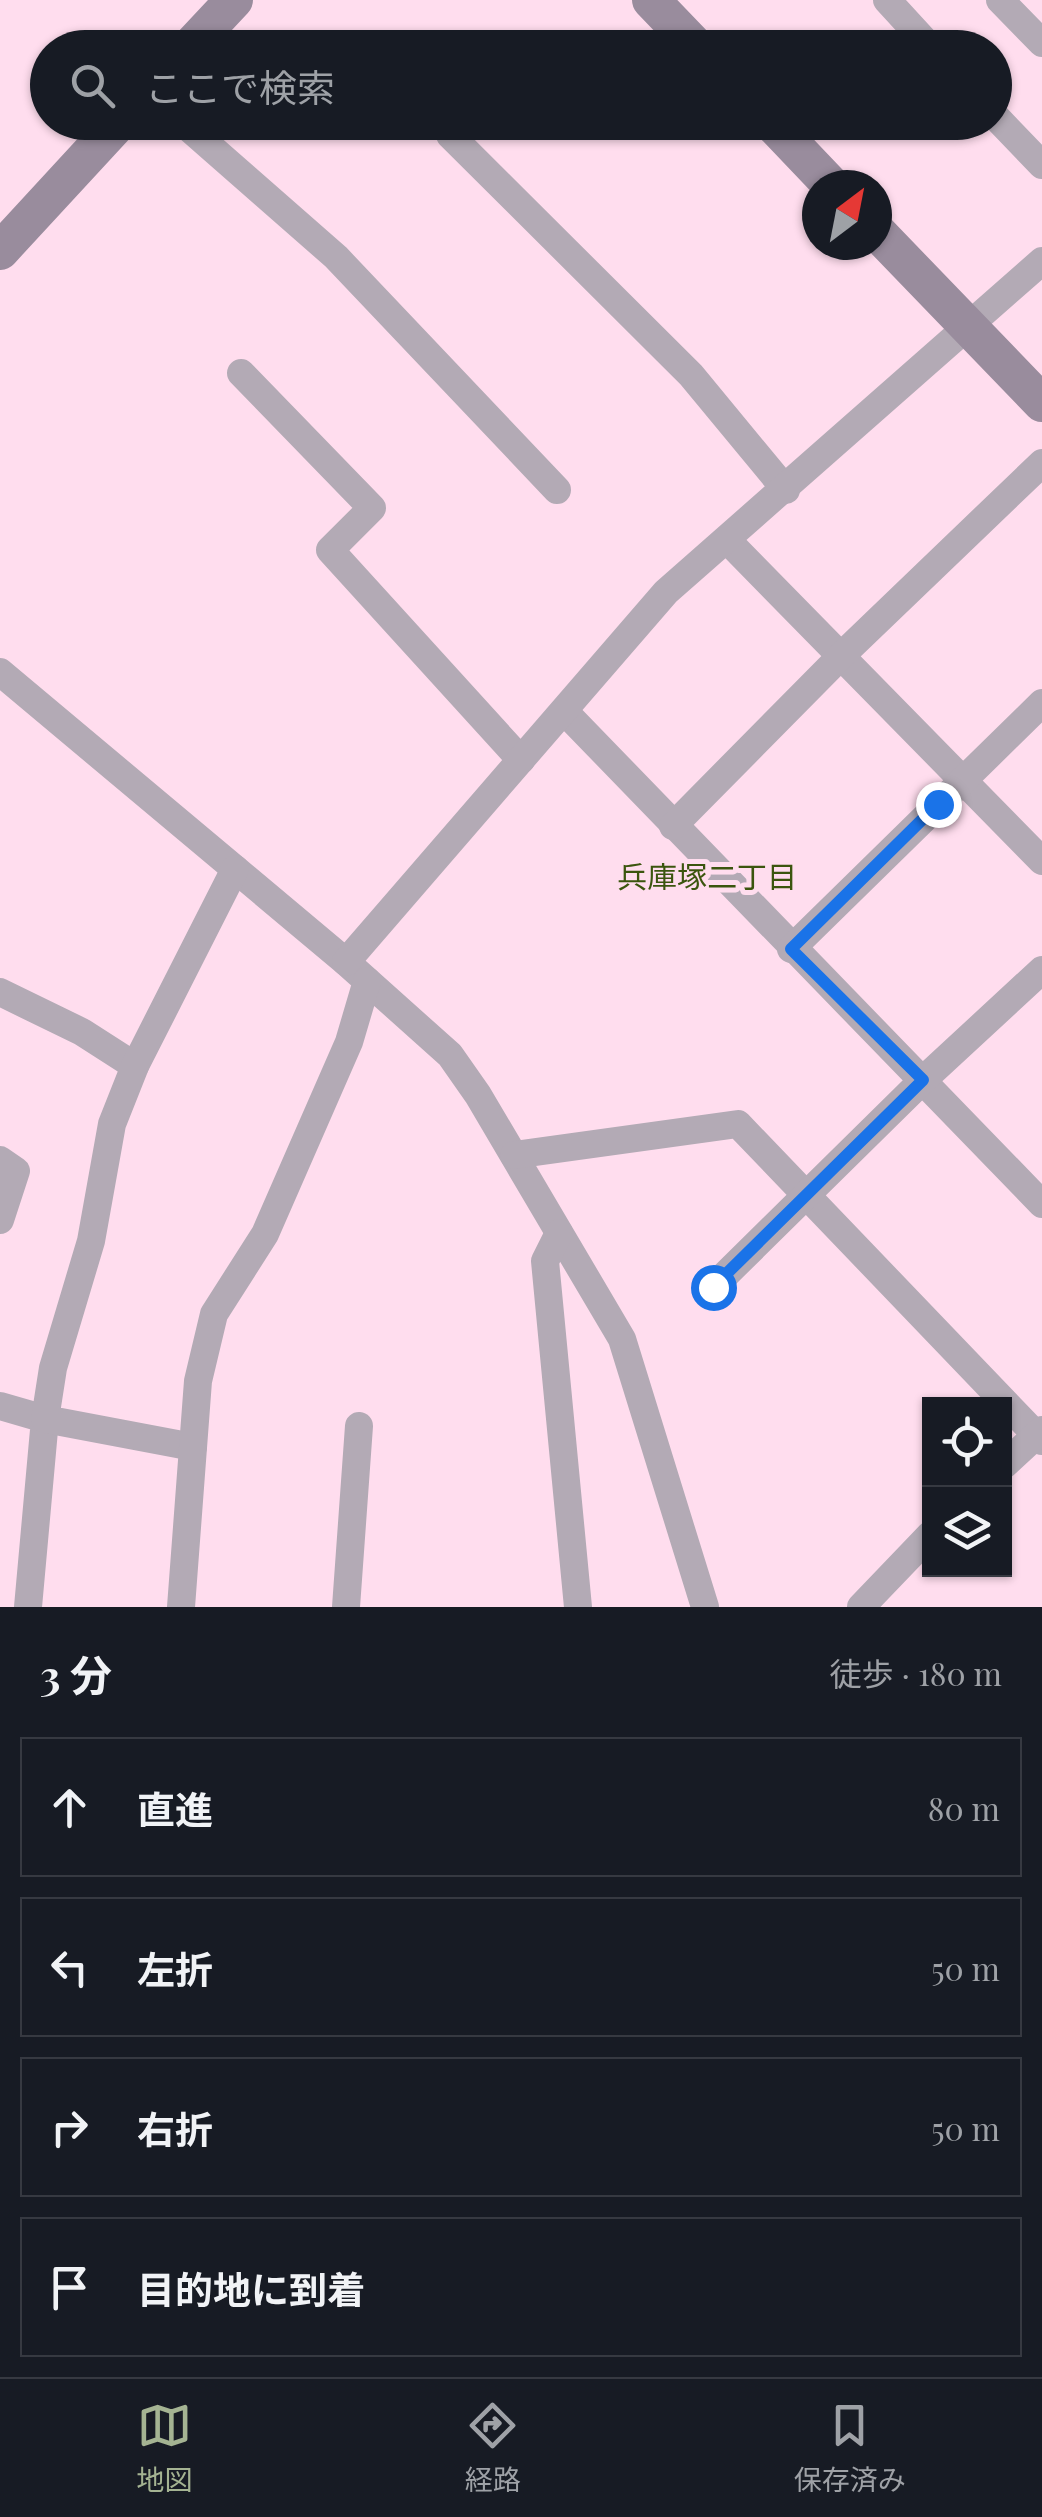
<!DOCTYPE html>
<html lang="ja">
<head>
<meta charset="utf-8">
<style>
	:root { --surface:#171b24; --page:#20242c; --text:#f1f3f6; --muted:#9ea1a6; --line:#363941; --accent:#a4b392 }
	body { margin:0; font-family:"Playfair Display","Noto Sans JP",serif; background:var(--page); color:var(--text) }
	.controls { position:absolute; right:30px; bottom:30px; display:grid; overflow:hidden; border-radius:0px; box-shadow:0 2px 8px #0004 }
	.controls button { width:90px; height:90px; display:grid; place-items:center; padding:0; border:0; border-bottom:2px solid var(--line); background:var(--surface); color:var(--text); font:50px sans-serif }
	.compass { position:absolute; left:802px; top:170px; width:90px; height:90px; border-radius:50%; background:var(--surface); box-shadow:0 2px 8px #0004; rotate:32deg }
	.stop { position:absolute; width:30px; height:30px; margin:-22px; border:8px solid #1a73e8; border-radius:50%; background:#fff }
	.stop.end { background:#1a73e8; border-color:#fff; box-shadow:0 2px 10px #0008 }
	.list { margin:0; padding:0; list-style:none }
	h2 { display:flex; justify-content:space-between; align-items:center; height:130px; margin:0; padding:0 40px; font-size:42px }
	h2 small { font-size:32px; font-weight:400; color:var(--muted) }
	.list li { display:grid; grid-template-columns:65px 1fr auto; gap:30px; align-items:center; box-sizing:border-box; height:140px; margin:0 20px 20px; padding:0 20px; border:2px solid var(--line); border-radius:0px }
	.list b { display:block; font-size:38px; white-space:nowrap }
	.list em { font-size:32px; font-style:normal; color:var(--muted) }
	.icon { flex:none; width:55px; height:55px; fill:none; stroke:currentColor; stroke-width:2; stroke-linecap:round; stroke-linejoin:round }
	.map { position:relative; flex:none; width:1042px; height:1607px; overflow:hidden }
	.search { position:absolute; background:var(--surface); box-shadow:0 2px 8px #0004; left:30px; right:30px; top:30px; height:110px; display:flex; align-items:center; gap:25px; box-sizing:border-box; padding:0 35px; border-radius:55px; color:var(--muted); font-size:38px }
	.sheet { height:770px; background:var(--surface) }
	nav { display:flex; justify-content:space-around; align-items:center; box-sizing:border-box; height:140px; border-top:2px solid var(--line); background:var(--surface); font-size:28px; color:var(--muted) }
	nav a { display:grid; justify-items:center; gap:5px }
	nav .on { color:var(--accent) }
	.map>svg:first-child { display:block }
	.lines { fill:none; stroke-linecap:round; stroke-linejoin:round }
	.street { stroke:#b3aab5; stroke-width:28 }
	.secondary { stroke:#998c9d; stroke-width:38 }
	.route { stroke:#1a73e8; stroke-width:12 }
	.labels { text-anchor:middle; stroke-width:10; stroke-linejoin:round; paint-order:stroke }
	.neighbourhood-label { font-size:30px; fill:#3b550e; stroke:#fde }
</style>
</head>
<body>
<div class="map">
<svg width="1042" height="1607" viewBox="0 0 1042 1607">
	<rect width="100%" height="100%" fill="#fde"/>
	<g class="lines">
		<g class="street">
			<polyline points="887,0 931,48"/>
			<polyline points="1000,0 1042,43"/>
			<polyline points="994,115 1042,165"/>
			<polyline points="182,122 336,257 557,490"/>
			<polyline points="450,135 691,375 786,490"/>
			<polyline points="241,373 372,508 330,550 521,760"/>
			<polyline points="728,541 1042,861"/>
			<polyline points="0,672 346,962 450,1055 478,1095 622,1339 705,1607"/>
			<polyline points="564,711 1042,1204"/>
			<polyline points="673,826 841,656 1042,463"/>
			<polyline points="791,949 1042,703"/>
			<polyline points="346,962 666,592 1042,261"/>
			<polyline points="0,992 82,1032 135,1066"/>
			<polyline points="514,1155 738,1124 1042,1441"/>
			<polyline points="0,1160 16,1171 0,1220"/>
			<polyline points="559,1233 545,1261 578,1607"/>
			<polyline points="713,1287 923,1080 1042,970"/>
			<polyline points="0,1406 45,1419 28,1607"/>
			<polyline points="193,1447 45,1419 53,1368 91,1241 112,1124 135,1066 235,869"/>
			<polyline points="1004,1465 1042,1430"/>
			<polyline points="181,1607 198,1381 214,1314 265,1234 349,1042 367,981"/>
			<polyline points="346,1607 359,1426"/>
			<polyline points="861,1607 930,1535"/>
		</g>
		<g class="secondary">
			<polyline points="651,0 697,48"/>
			<polyline points="189,48 234,0"/>
			<polyline points="771,122 831,185"/>
			<polyline points="877,232 1042,403"/>
			<polyline points="0,251 119,122"/>
		</g>
	</g>
	<g class="lines">
		<polyline class="route" points="713,1287 923,1080 791,949 938,804"/>
	</g>
	<g class="labels">
		<g class="neighbourhood-label">
			<text x="707" y="888">兵庫塚二丁目</text>
		</g>
	</g>
</svg>
<div class="controls">
<button><svg class="icon" aria-label="locate" viewBox="0 0 24 24"><circle cx="12" cy="12" r="6"/><path d="M12 2v4M12 18v4M2 12h4M18 12h4"/></svg></button>
<button><svg class="icon" aria-label="layers" viewBox="0 0 24 24"><path d="M12 4l9 5-9 5-9-5zM3 14l9 5 9-5"/></svg></button>
</div>
<svg class="compass" viewBox="-18 -18 36 36"><path d="M0-13l5 13h-10z" fill="#e53935"/><path d="M0 13l5-13h-10z" fill="#9ea1a6"/></svg>
<div class="stop" style="left:713px;top:1287px"></div>
<div class="stop end" style="left:938px;top:804px"></div>
<div class="search"><svg class="icon" aria-label="search" viewBox="0 0 24 24"><circle cx="10" cy="10" r="6"/><path d="M15 15l6 6"/></svg>ここで検索</div>
</div>
<section class="sheet">
<h2>3 分<small>徒歩 · 180 m</small></h2>
<ul class="list">
<li><svg class="icon" aria-label="ahead" viewBox="0 0 24 24"><path d="M12 20V5M6 11l6-6 6 6"/></svg><div><b>直進</b></div><em>80 m</em></li>
<li><svg class="icon" aria-label="left" viewBox="0 0 24 24"><path d="M17 20v-9H6M10 6l-5 5 5 5"/></svg><div><b>左折</b></div><em>50 m</em></li>
<li><svg class="icon" aria-label="right" viewBox="0 0 24 24"><path d="M7 20v-9h11M14 6l5 5-5 5"/></svg><div><b>右折</b></div><em>50 m</em></li>
<li><svg class="icon" aria-label="arrive" viewBox="0 0 24 24"><path d="M6 21V4h12l-3 4 3 4H6"/></svg><div><b>目的地に到着</b></div></li>
</ul>
</section>
<nav>
<a class="on"><svg class="icon" aria-label="map" viewBox="0 0 24 24"><path d="M3 6l6-2 6 2 6-2v14l-6 2-6-2-6 2zM9 4v14M15 6v14"/></svg>地図</a>
<a><svg class="icon" aria-label="directions" viewBox="0 0 24 24"><path d="M12 3l9 9-9 9-9-9zM9 14v-3h6M13 9l2 2-2 2"/></svg>経路</a>
<a><svg class="icon" aria-label="saved" viewBox="0 0 24 24"><path d="M7 4h10v16l-5-4-5 4z"/></svg>保存済み</a>
</nav>
</body>
</html>
